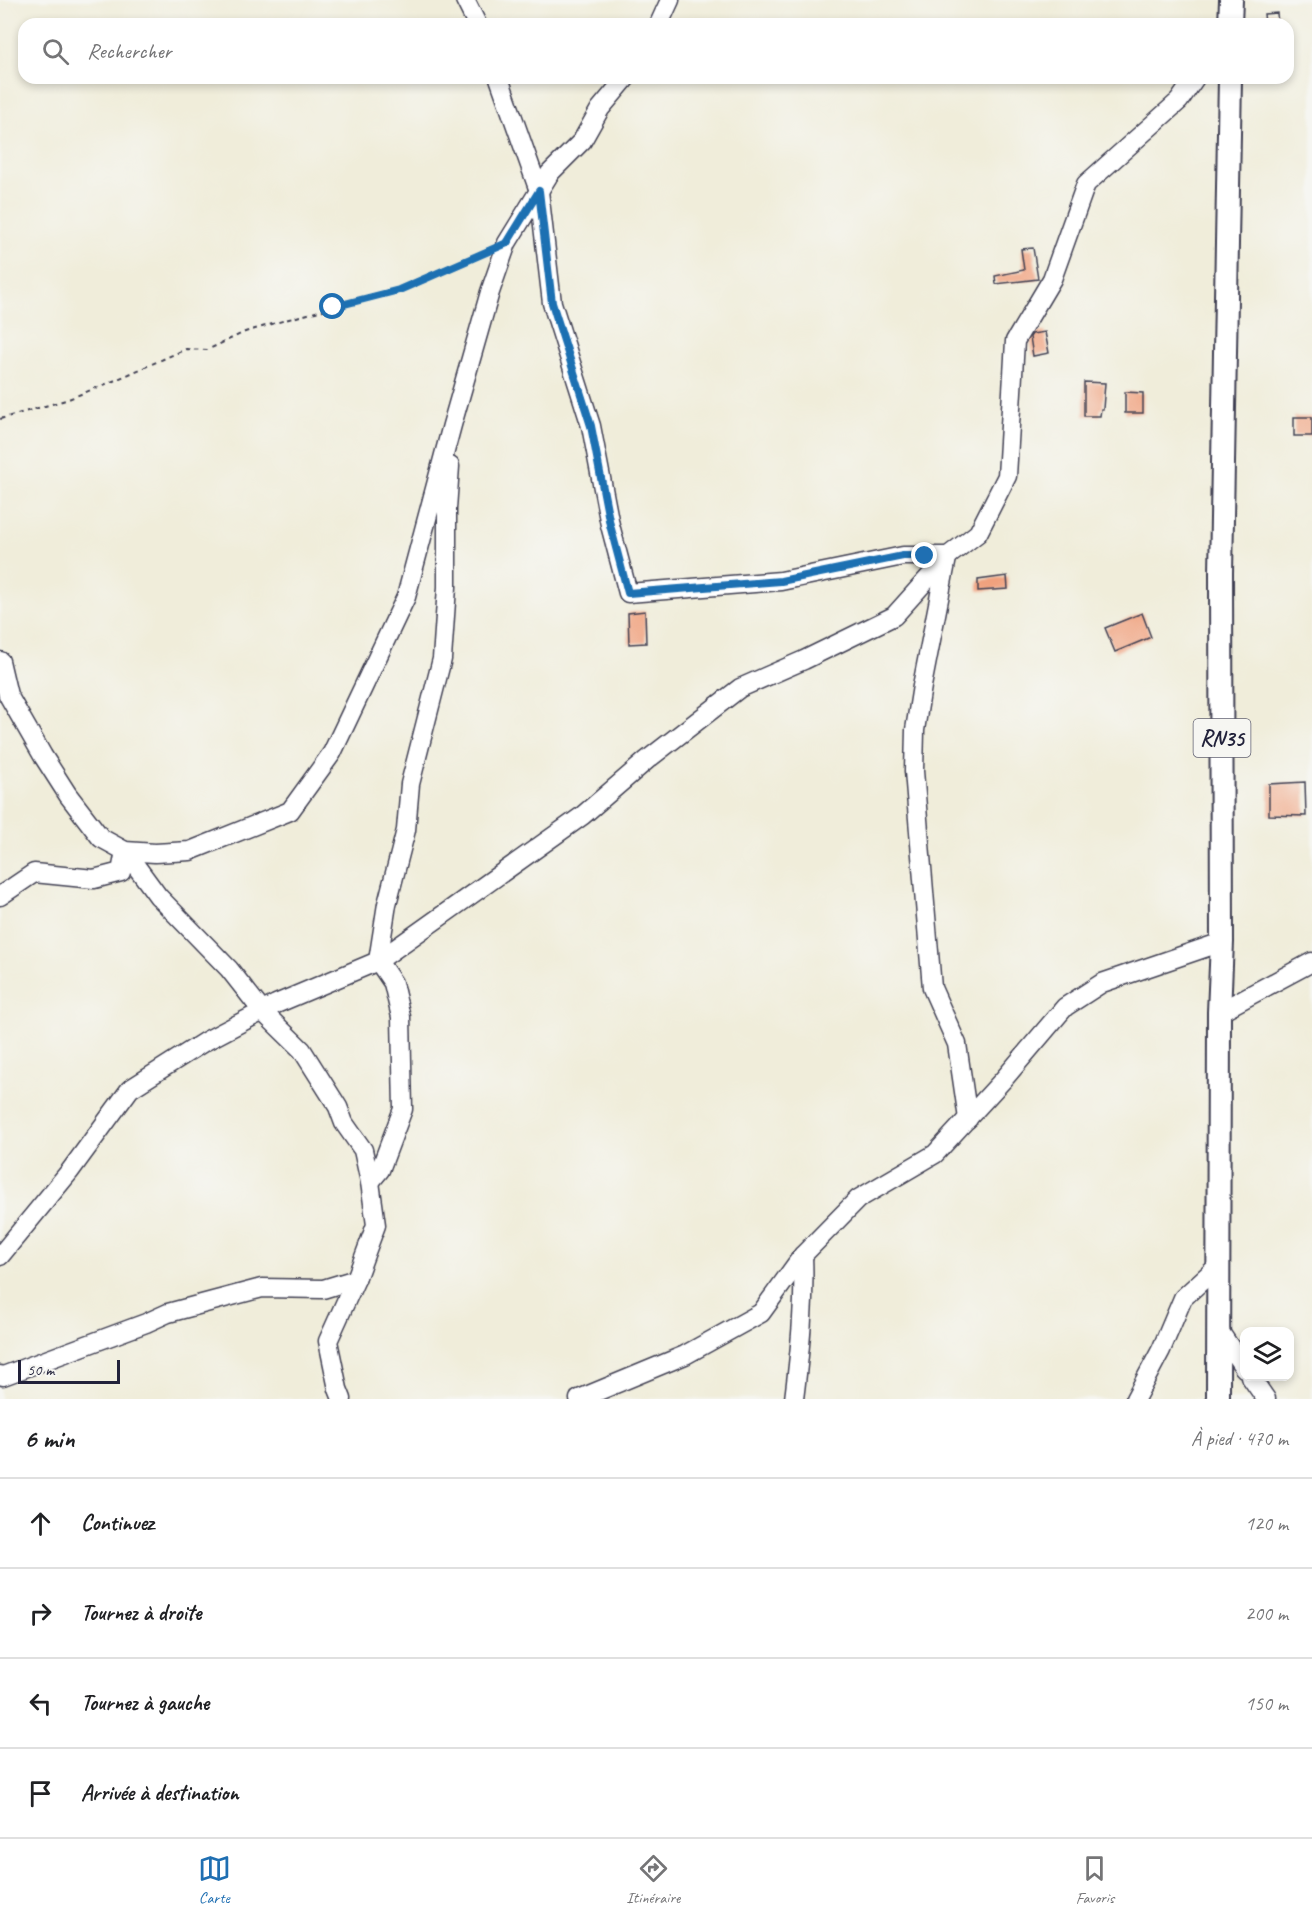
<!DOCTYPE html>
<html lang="fr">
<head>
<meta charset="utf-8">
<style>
	:root { --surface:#fff; --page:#f2f2f2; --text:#202124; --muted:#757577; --line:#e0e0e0; --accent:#1f6fb2 }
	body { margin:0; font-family:Caveat,sans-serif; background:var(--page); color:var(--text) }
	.controls { position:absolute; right:18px; bottom:18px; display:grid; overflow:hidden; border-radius:12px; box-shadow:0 3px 9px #0003 }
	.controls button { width:54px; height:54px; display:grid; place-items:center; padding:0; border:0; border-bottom:2px solid var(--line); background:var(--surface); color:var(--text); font:30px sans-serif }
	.scale { position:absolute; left:18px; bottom:15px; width:102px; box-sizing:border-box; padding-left:6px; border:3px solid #22223b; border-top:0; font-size:16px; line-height:21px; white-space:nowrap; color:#22223b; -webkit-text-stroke:4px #f6f6f2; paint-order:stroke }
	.stop { position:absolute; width:18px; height:18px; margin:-14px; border:4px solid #1f6fb2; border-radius:50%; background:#fff }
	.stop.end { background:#1f6fb2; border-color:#fff; box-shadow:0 2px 6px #0008 }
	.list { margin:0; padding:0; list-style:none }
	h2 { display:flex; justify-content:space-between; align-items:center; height:78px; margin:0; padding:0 24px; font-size:26px }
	h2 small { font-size:20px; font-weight:400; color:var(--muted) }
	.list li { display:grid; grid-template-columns:39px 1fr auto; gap:18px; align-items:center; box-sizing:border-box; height:90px; padding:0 24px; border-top:2px solid var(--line) }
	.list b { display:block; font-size:22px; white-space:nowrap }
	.list em { font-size:20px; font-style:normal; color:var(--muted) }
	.icon { flex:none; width:33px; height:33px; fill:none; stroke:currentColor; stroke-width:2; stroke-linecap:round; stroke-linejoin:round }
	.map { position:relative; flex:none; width:1312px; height:1399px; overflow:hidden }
	.search { position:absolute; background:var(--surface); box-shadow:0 3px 9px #0003; left:18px; right:18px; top:18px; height:66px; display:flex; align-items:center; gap:15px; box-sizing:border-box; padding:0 21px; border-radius:18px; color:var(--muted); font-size:22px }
	.sheet { height:438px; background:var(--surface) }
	nav { display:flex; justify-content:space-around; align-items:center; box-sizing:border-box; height:84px; border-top:2px solid var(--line); background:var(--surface); font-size:16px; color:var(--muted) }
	nav a { display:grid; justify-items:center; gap:3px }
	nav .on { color:var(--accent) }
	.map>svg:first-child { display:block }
	.building { fill:#f0a17e }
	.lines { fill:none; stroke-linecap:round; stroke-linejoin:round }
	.minor-casing { stroke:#414053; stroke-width:21 }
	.major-casing { stroke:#414053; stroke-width:26 }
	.path { stroke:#414053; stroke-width:2; stroke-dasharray:4.5 4.5; stroke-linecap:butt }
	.minor { stroke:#fff; stroke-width:18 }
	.major { stroke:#fff; stroke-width:22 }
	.route { stroke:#1f6fb2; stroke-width:8 }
	.labels { text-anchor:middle; stroke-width:4.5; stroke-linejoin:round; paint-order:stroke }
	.shield { fill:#f6f6f2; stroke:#626272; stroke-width:1.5 }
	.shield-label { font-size:22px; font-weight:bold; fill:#22223b }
</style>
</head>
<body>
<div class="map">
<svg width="1312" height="1399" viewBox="0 0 1312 1399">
	<rect width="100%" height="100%" fill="#f6f6f2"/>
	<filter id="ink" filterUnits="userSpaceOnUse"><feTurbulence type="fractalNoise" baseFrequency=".0167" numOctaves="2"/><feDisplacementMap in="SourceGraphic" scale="12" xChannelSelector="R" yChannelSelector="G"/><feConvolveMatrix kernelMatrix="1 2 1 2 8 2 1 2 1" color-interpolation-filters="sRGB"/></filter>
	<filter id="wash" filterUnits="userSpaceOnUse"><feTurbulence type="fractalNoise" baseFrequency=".008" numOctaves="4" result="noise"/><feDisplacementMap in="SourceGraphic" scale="24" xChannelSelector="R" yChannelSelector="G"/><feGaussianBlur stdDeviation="1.35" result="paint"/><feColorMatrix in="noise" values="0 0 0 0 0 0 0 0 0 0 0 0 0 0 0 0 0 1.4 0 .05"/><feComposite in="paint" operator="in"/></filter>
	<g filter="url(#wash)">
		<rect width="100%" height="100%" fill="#f0edda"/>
		<g id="blocks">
			<g class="building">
				<polygon points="1277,13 1278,24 1265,24 1264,14"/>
				<polygon points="1033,248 1038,279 996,284 995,276 1024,270 1021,249"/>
				<polygon points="1045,332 1049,353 1033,356 1030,337 1032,334"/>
				<polygon points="1084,382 1105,383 1103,409 1101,409 1100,416 1084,416"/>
				<polygon points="1125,392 1143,393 1143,413 1125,413"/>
				<rect x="1294" y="417" width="18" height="19"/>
				<polygon points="1007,576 1008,589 978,591 978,580"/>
				<polygon points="645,611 646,643 629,644 628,613"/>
				<polygon points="1142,613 1151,637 1115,652 1105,628"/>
				<polygon points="1305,782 1306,816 1269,815 1269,784"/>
			</g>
		</g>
	</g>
	<g filter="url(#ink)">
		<use href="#blocks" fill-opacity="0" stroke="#414053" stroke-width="1.5"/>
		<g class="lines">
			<defs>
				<g id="minor">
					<polyline points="465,0 477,24"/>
					<polyline points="659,24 670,0"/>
					<polyline points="499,78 539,191 552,303 591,426 610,525 628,593 781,581 903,556 948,556 978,533 1007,476 1015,341 1052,279 1086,184 1179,101 1195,78"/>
					<polyline points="947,558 922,686 915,730 914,771 932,988 957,1044 968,1119"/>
					<polyline points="0,661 8,695 43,756 68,795 101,838 125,851 155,853 190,851 290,811 332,753 406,597 452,425 490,292 507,243 550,173 582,141 600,109 626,78"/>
					<polyline points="125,851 158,896 229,969 262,1011 302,1050 338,1107 344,1123 363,1150 370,1182 376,1225 356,1279 328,1341 338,1389 342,1399"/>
					<polyline points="0,896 34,873 94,879 121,872 125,851"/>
					<polyline points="1219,1012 1312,962"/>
					<polyline points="370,1182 380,1170 403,1109 401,1017 393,983 378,961 387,904 406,830 410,784 442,659 447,587 447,509 450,466"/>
					<polyline points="0,1256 70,1171 130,1089 204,1042 276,1004 378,961 582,816 647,760 740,688 804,660 894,616 948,556"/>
					<polyline points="1220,1332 1244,1368"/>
					<polyline points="0,1375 3,1376 146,1323 168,1313 262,1288 323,1289 356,1279"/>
					<polyline points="1250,1376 1266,1399"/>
					<polyline points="579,1399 685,1355 761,1313 803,1255 858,1199 935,1154 1003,1080 1065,1007 1102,983 1222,942"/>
					<path d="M794,1399C800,1351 805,1304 803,1255"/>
					<polyline points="1135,1399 1161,1350 1183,1298 1220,1264"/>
				</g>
				<g id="major">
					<polyline points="1230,24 1231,0"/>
					<polyline points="1218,1399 1219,1012 1222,942 1221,573 1230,78"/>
				</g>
			</defs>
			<use href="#minor" class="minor-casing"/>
			<use href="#major" class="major-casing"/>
			<polyline class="path" points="0,419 66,400 111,382 186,349 207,350 245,332 289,319 399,290 486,252"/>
			<use href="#minor" class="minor"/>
			<use href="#major" class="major"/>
		</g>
	</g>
	<g class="lines" filter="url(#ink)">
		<polyline class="route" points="333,307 399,290 507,243 539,191 552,303 591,426 610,525 628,593 781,581 903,556 925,556"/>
	</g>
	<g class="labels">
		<rect class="shield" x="1193.5" y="719" width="57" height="38" rx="4.5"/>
		<g class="shield-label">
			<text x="1222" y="746">RN35</text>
		</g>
	</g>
</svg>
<div class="controls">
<button><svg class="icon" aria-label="layers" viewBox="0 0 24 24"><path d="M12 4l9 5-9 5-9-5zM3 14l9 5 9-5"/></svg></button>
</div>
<div class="scale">50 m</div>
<div class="stop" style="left:333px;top:307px"></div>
<div class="stop end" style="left:925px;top:556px"></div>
<div class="search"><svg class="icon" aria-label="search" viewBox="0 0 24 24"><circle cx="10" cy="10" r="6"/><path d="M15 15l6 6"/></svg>Rechercher</div>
</div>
<section class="sheet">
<h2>6 min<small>À pied · 470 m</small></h2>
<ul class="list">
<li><svg class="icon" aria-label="ahead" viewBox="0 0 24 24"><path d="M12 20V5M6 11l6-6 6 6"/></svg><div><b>Continuez</b></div><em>120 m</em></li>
<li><svg class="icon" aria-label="right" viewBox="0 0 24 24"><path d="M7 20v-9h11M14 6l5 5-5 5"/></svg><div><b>Tournez à droite</b></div><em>200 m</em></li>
<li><svg class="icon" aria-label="left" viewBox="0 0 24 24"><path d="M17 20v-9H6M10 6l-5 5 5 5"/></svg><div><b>Tournez à gauche</b></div><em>150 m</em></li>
<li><svg class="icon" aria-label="arrive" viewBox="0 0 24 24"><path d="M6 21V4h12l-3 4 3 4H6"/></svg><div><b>Arrivée à destination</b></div></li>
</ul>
</section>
<nav>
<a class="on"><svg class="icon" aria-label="map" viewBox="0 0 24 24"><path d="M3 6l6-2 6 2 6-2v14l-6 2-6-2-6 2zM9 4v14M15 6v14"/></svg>Carte</a>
<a><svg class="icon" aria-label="directions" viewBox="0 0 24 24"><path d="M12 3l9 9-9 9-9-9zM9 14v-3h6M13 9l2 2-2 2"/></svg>Itinéraire</a>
<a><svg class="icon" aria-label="saved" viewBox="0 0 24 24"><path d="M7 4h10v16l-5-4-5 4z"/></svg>Favoris</a>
</nav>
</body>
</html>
